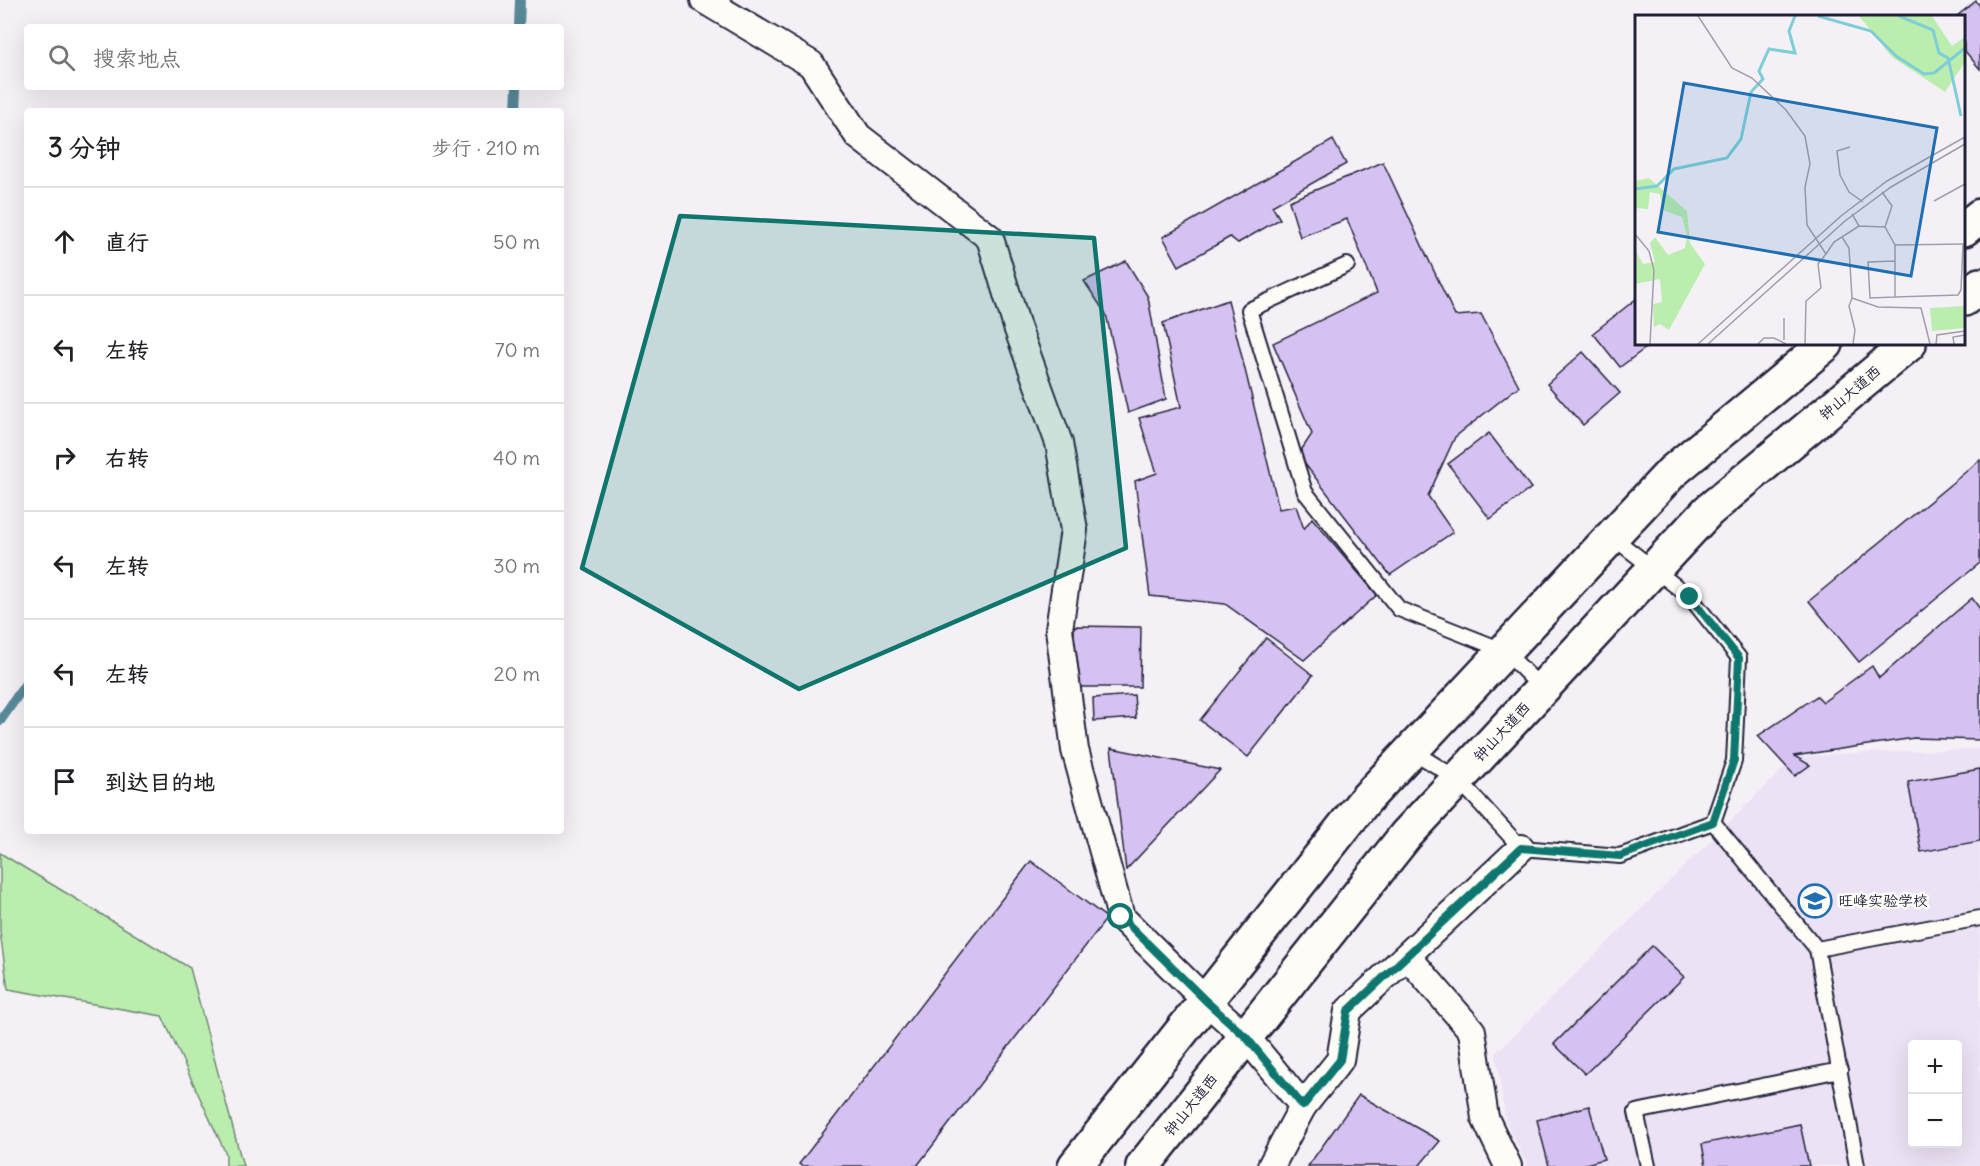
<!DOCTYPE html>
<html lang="zh">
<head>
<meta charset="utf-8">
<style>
	:root { --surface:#fff; --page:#f2f2f2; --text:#202124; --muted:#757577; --line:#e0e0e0 }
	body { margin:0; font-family:Delius,"LXGW WenKai TC",sans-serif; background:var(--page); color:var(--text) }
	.controls { position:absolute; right:18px; bottom:18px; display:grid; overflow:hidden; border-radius:6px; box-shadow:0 6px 24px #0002 }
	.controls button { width:54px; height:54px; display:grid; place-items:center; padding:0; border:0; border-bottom:2px solid var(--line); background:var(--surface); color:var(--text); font:30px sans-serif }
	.stop { position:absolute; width:18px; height:18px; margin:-14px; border:4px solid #0f766e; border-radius:50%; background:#fff }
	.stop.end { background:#0f766e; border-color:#fff; box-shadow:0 2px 6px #0008 }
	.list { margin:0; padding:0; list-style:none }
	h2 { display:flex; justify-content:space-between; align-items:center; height:78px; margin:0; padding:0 24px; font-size:26px }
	h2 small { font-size:20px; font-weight:400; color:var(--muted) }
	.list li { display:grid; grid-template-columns:39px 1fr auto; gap:18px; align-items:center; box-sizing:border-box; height:108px; padding:0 24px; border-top:2px solid var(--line) }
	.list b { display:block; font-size:22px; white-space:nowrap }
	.list em { font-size:20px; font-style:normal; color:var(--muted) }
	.icon { flex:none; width:33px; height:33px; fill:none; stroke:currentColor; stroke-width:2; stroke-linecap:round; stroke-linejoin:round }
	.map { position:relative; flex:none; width:1980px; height:1166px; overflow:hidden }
	.search { position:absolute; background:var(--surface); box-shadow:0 6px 24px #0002; left:24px; top:24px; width:540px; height:66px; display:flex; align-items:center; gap:15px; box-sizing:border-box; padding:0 21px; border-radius:6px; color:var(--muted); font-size:22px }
	.panel { position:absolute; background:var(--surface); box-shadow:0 6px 24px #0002; left:24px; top:108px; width:540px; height:726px; border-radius:6px }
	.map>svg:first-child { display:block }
	.built { fill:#ece2f5; fill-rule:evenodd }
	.green { fill:#bbeeae; stroke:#6e8874; stroke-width:1.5 }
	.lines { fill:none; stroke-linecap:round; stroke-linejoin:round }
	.stream { stroke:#598999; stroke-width:10 }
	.building { fill:#d6c2f2; stroke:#22223b; stroke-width:1.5 }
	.service-casing { stroke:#22223b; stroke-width:18 }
	.minor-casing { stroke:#22223b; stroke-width:30 }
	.trunk-casing { stroke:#22223b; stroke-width:38 }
	.service { stroke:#fdfcf7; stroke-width:14 }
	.minor { stroke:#fdfcf7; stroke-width:26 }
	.trunk { stroke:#fdfcf7; stroke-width:33 }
	.route { stroke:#0f766e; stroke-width:8 }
	.marked { fill:#0f766e; fill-opacity:0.2; stroke:#0f766e; stroke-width:4.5; stroke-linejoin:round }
	.labels { text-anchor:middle; stroke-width:5; stroke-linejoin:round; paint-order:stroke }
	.street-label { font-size:15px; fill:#22223b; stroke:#fdfcf7 }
	.poi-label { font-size:15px; fill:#22223b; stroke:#fdfcf7; text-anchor:start }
	.inset-river { fill:none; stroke:#7dced7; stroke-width:3 }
	.inset-road { fill:none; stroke:#a19eab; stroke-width:1.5 }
	.view { fill:#1f6fb2; fill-opacity:0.15; stroke:#1f6fb2; stroke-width:3 }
	.inset-edge { fill:none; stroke:#22223b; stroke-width:3 }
</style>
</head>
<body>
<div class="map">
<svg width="1980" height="1166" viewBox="0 0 1980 1166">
	<rect width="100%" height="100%" fill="#f5f0f6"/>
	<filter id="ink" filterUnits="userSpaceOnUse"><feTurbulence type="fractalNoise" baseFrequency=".0167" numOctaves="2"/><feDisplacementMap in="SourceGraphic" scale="12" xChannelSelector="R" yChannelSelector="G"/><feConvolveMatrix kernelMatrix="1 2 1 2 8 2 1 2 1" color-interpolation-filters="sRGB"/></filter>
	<g filter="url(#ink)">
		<path class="built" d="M1980,749V1166H1527L1505,1119L1496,1053L1795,757L1854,753ZM1912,1044H1958V1144H1912Z"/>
		<polygon class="green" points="0,853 190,968 243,1166 226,1166 226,1154 162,1016 8,989 0,932"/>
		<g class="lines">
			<g class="stream">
				<polyline points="519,27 520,0"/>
				<polyline points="516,111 517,87"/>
				<polyline points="0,721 27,682"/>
			</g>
		</g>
		<g class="building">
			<polygon points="1976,1 1980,6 1980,69 1964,50 1964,16 1957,16"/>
			<polygon points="1333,140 1346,164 1272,206 1280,219 1238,243 1230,237 1179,266 1163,237"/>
			<polygon points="1383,162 1455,316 1481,314 1519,386 1455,437 1428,496 1453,532 1390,575 1298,455 1312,434 1273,343 1377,293 1347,219 1300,237 1289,201"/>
			<polygon points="1126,261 1148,297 1166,399 1128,413 1106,314 1084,281"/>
			<polygon points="1636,299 1636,344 1651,344 1620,367 1593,333"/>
			<polygon points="1228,300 1279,509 1296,506 1304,529 1312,518 1377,595 1304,660 1225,604 1150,596 1135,481 1157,473 1139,418 1181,407 1163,323"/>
			<polygon points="1583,352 1620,393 1583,425 1547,384"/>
			<polygon points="1489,433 1531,488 1490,519 1448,464"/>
			<polygon points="1980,460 1980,563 1859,662 1809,601"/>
			<polygon points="1972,598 1980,609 1980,740 1914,738 1794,756 1810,765 1795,776 1758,736 1817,696 1823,702 1872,666 1879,678"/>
			<polygon points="1074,626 1141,627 1140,687 1074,687"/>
			<polygon points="1266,638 1313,675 1248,757 1200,720"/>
			<polygon points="1134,695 1136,718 1094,721 1093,698"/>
			<polygon points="1111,748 1220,770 1126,870"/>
			<polygon points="1980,769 1980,841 1921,852 1908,782"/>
			<polygon points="1031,861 1107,918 917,1166 802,1166 799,1164"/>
			<polygon points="1652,946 1684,977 1585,1074 1554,1044"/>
			<polygon points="1359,1095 1440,1141 1419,1166 1308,1166"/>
			<polygon points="1589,1106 1604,1159 1579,1166 1549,1166 1537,1120"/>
			<polygon points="1800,1124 1809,1166 1706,1166 1702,1144"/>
		</g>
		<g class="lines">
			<defs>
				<g id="service">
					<polyline points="1347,265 1249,310 1305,492 1399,609 1505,651 1542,689"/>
					<polyline points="1412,751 1458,779 1521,848 1620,856 1713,822 1734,761 1739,658 1690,597 1611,536"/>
					<polyline points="1713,822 1817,949 1980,918"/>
					<polyline points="1817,949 1857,1166"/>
					<polyline points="1648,1166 1636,1112 1840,1070"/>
				</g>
				<g id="minor">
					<polyline points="704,0 811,64 858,136 990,238 1017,327 1059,443 1074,530 1059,629 1075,750 1121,917 1206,1001 1246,1037 1303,1106 1271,1166"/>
					<polyline points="1407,956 1472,1031 1485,1118 1508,1166"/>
					<polyline points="1303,1106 1340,1060 1348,1011 1521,848"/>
				</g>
				<g id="trunk">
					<polyline points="1964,229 1980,216"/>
					<polyline points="1964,299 1980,285"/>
					<polyline points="1075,1166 1365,800 1672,472 1826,344"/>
					<polyline points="1143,1166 1406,835 1542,689 1708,511 1909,344"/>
				</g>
			</defs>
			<use href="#service" class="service-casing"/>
			<use href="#minor" class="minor-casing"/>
			<use href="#trunk" class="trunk-casing"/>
			<use href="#service" class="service"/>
			<use href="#minor" class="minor"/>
			<use href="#trunk" class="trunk"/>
		</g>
	</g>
	<g class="lines" filter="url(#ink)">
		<polyline class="route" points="1121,917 1206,1001 1246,1037 1303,1106 1340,1060 1348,1011 1521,848 1620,856 1713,822 1734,760 1739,658 1690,597"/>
	</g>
	<path class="marked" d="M680,216L1094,238L1126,548L799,689L582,568Z"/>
	<defs>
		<symbol id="school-ring" viewBox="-11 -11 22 22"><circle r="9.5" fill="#fdfcf7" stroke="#1f6fb2" stroke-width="1.5"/><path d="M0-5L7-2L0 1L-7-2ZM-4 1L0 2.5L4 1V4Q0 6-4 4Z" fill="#1f6fb2"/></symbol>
	</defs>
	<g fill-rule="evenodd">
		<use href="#school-ring" x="1796" y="882" width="38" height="38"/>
	</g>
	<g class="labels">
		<g class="street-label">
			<text transform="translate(1850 393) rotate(-40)" y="5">钟山大道西</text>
			<text transform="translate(1502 732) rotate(-47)" y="5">钟山大道西</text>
			<text transform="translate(1191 1105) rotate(-51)" y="5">钟山大道西</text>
		</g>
		<g class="poi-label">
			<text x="1838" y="906">旺峰实验学校</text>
		</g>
	</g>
	<g transform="translate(1635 15)">
		<rect width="330" height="330" fill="#f5f0f6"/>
		<path d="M224,1H297L317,31L330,22V47L310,77L257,42ZM14,163L52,196L55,228L70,249L34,315L25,309L19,312L18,289L27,287L25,264L0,269V234L8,249L20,247L15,228L20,222L33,240L50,233L52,221L47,202L28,195L25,179L15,177L13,194L0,193V166ZM330,291V313L297,316L295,293Z" fill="#bbeeae"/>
		<path class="inset-river" d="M183,1L236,16L261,41L289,59L299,58L330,33M264,1L298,15L304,38L313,43L326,101M0,174L22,171L39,154L92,143L106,124L116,77L128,64L124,56L134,34L160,38L154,16L160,1"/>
		<path class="inset-road" d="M63,1L97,53L117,63L151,95L170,121L175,149L170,172L172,210L191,239L183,249L186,273L171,286L170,329M215,132L202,136L205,160L214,177L228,187M299,186L330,169M217,199L224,211L250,212L257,191L247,177M250,212L260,230L329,229M0,219L14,236L19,255L15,329M207,222L214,233L217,283L243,292L286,293L295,329M260,230V282L323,280L326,275L328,229M191,239L199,227L224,211M260,282L235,283L233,247L260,246M217,283L214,291L220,315L218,329M149,325V303M63,329L206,201L252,166L330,122M73,329L210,206L256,172L330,129M123,329L129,323H139L151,329M301,329L302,320L330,316M319,329L318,322L330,320"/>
		<path class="view" d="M49,68L302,113L276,261L23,217Z"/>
		<rect width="330" height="330" class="inset-edge"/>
	</g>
</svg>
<div class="controls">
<button>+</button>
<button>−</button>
</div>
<div class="stop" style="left:1121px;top:917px"></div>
<div class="stop end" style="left:1690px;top:597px"></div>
<div class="search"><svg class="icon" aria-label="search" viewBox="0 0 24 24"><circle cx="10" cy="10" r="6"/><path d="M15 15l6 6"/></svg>搜索地点</div>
<section class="panel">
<h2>3 分钟<small>步行 · 210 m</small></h2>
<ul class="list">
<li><svg class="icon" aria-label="ahead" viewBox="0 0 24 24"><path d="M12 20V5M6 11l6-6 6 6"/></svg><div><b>直行</b></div><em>50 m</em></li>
<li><svg class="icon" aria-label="left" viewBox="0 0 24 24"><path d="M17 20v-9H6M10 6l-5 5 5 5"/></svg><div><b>左转</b></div><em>70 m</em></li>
<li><svg class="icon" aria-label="right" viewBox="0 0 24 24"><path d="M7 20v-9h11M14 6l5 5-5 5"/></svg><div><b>右转</b></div><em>40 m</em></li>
<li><svg class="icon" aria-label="left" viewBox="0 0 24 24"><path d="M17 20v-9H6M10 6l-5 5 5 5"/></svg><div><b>左转</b></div><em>30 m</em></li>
<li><svg class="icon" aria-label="left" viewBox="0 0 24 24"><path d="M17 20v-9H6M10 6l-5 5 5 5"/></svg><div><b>左转</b></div><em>20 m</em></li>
<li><svg class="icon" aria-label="arrive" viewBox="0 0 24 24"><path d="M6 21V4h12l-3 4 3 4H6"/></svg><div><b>到达目的地</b></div></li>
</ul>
</section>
</div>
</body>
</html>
